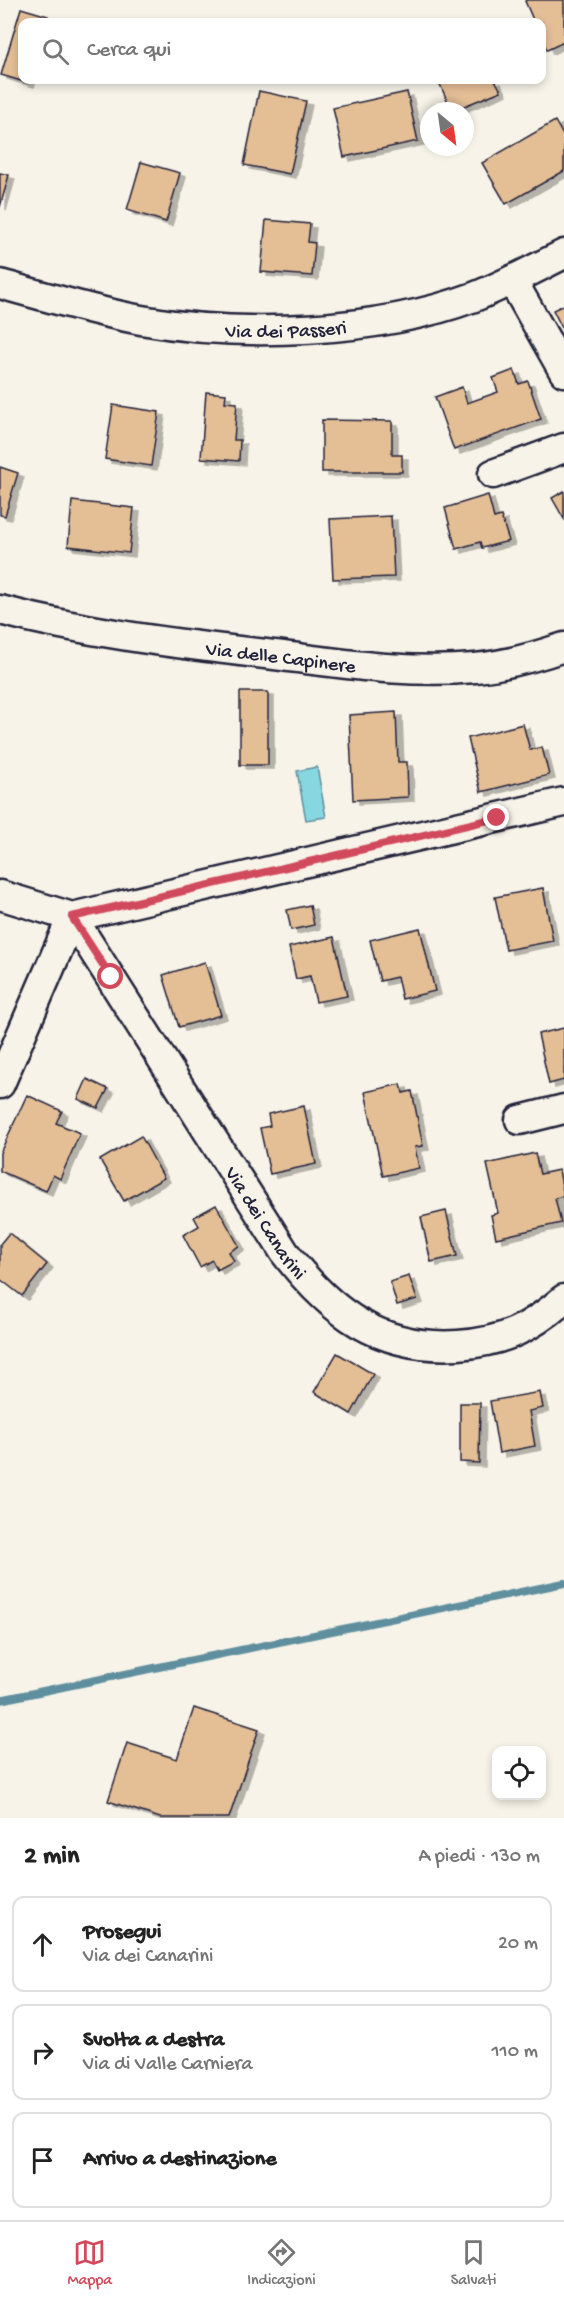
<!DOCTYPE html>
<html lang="it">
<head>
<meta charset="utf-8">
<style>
	:root { --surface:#fff; --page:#f6f6f6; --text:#222; --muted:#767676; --line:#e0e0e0; --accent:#d1495b }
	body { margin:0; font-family:"Gochi Hand",sans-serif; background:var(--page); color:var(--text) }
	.controls { position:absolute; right:18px; bottom:18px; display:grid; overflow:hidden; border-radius:12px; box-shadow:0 3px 9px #0003 }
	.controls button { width:54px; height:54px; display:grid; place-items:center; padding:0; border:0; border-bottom:2px solid var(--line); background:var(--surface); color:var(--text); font:30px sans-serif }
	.compass { position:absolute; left:420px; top:102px; width:54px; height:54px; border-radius:50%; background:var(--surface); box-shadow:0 3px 9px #0003; rotate:151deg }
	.stop { position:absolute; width:18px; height:18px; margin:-14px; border:4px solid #d1495b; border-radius:50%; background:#fff }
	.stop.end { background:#d1495b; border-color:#fff; box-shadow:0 2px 6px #0008 }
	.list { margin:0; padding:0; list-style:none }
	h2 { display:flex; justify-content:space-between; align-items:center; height:78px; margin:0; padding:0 24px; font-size:26px }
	h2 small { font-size:20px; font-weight:400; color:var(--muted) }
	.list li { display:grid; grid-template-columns:39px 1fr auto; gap:18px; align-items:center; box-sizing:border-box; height:96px; margin:0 12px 12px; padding:0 12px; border:2px solid var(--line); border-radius:12px }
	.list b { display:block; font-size:22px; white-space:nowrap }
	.list p { margin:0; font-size:20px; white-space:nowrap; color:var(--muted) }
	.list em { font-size:20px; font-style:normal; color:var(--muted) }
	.icon { flex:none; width:33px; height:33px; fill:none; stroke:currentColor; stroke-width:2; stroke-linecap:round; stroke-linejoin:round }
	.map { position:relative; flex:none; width:564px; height:1818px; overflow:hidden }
	.search { position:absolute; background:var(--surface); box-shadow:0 3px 9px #0003; left:18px; right:18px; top:18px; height:66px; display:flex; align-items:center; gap:15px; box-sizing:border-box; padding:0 21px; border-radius:12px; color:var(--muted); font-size:22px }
	.sheet { height:402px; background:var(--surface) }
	nav { display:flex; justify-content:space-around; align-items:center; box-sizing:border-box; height:84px; border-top:2px solid var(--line); background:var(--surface); font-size:16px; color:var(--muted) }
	nav a { display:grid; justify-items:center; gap:3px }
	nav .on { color:var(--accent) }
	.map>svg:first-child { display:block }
	.water { fill:#87d7e1; stroke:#5f8f9f; stroke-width:1.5 }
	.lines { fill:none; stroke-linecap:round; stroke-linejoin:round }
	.stream { stroke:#5f8f9f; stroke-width:8 }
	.building { fill:#e4be95; stroke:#22223b; stroke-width:1.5; filter:url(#shadow) }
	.minor-casing { stroke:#22223b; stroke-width:33 }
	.minor { stroke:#f7f3e8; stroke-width:28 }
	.route { stroke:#d1495b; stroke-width:8 }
	.labels { text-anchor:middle; stroke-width:4.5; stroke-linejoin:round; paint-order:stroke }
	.street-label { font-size:20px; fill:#22223b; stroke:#f7f3e8 }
</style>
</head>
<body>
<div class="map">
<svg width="564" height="1818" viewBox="0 0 564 1818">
	<defs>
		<filter id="shadow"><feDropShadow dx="6" dy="4" stdDeviation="0" flood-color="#0004"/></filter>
	</defs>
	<rect width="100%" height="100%" fill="#f7f3e8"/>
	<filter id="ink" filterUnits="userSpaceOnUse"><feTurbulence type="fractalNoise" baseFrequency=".0167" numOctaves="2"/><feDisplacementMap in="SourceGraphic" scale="12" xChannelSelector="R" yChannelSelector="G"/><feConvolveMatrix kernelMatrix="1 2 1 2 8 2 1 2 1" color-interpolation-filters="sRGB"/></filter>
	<g filter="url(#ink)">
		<polygon class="water" points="317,767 326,817 306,820 297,771"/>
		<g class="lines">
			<polyline class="stream" points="0,1700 564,1583"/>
		</g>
		<g class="building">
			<polygon points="527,0 564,0 564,42 547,50 542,38 542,22 534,22 525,1"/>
			<polygon points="21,8 48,16 46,22 22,22 22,80 29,80 28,83 1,75"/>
			<polygon points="438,80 495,80 501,91 452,111"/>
			<polygon points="259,91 306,101 290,174 244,165"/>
			<polygon points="407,92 418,141 344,157 333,108"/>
			<polygon points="555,121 564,137 564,171 506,204 482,163"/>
			<polygon points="141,162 180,173 166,222 127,210"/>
			<polygon points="0,173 9,175 0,207"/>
			<polygon points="266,220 310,224 308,242 315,243 312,276 261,272"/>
			<polygon points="564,305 564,332 553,310"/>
			<polygon points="514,370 519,384 528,381 541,419 454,450 435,397 462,387 467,403 498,392 493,378"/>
			<polygon points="206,392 226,394 225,402 237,403 234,440 240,440 239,461 201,458"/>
			<polygon points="113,405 159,412 151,466 105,459"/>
			<polygon points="322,420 392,421 392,455 402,455 402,472 322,472"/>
			<polygon points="0,467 18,473 5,516 0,515"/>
			<polygon points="564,491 564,519 552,498"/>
			<polygon points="488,495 494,518 501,516 509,541 482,548 480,542 456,549 445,508"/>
			<polygon points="72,501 134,508 129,553 68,546"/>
			<polygon points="391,516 394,577 333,579 330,519"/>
			<rect x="240" y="692" width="28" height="73"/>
			<polygon points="396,712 398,762 407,762 408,797 353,800 349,715"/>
			<polygon points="523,724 530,750 542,747 549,775 481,792 468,738"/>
			<polygon points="543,888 553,941 506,950 495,897"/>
			<polygon points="310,905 314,925 291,930 287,910"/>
			<polygon points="420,928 435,991 402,999 397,977 380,981 370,940"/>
			<polygon points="334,937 347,996 316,1002 310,976 296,979 289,947"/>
			<polygon points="205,962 221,1015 179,1027 163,975"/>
			<polygon points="564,1028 564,1080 549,1084 538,1034"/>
			<polygon points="87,1079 108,1089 98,1108 78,1099"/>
			<polygon points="401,1084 403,1093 412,1091 423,1146 415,1147 419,1168 383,1176 365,1092"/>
			<polygon points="27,1095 62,1111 56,1123 80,1133 60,1179 53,1175 46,1191 0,1171 0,1153"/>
			<polygon points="304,1106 316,1164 270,1174 260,1128 270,1126 268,1114"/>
			<polygon points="141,1136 164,1178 124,1201 100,1160"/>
			<polygon points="535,1153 540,1174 559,1170 564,1196 555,1198 561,1223 496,1238 491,1215 498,1213 487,1164"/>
			<polygon points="216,1205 239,1246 229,1252 234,1261 217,1270 212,1260 200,1267 183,1235 199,1226 194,1217"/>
			<polygon points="446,1211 457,1256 431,1262 421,1217"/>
			<polygon points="9,1233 47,1264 22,1296 0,1279 0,1244"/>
			<polygon points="409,1276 417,1299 397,1305 390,1282"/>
			<polygon points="337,1353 373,1374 351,1414 314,1392"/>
			<polygon points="540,1392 543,1408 529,1411 535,1446 499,1453 490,1401"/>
			<polygon points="460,1403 480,1403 479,1463 460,1462"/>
			<polygon points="194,1708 259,1729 229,1818 160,1818 108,1801 127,1743 177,1759"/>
		</g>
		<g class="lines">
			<defs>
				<g id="minor">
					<polyline points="512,280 564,372"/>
					<path id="s1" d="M0,284C47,297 93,311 141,320C242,338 377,333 474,297C505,285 534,269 564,254"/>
					<polyline points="493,474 564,448"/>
					<path id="s2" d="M0,610C84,632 170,643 257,653C329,661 403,675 475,668C505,665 535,657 564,647"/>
					<polyline points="0,895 72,917 564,802"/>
					<path id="s3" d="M72,917L285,1253C331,1313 380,1350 458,1345C503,1342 531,1328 564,1299"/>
					<polyline points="0,1084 72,917"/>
					<polyline points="520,1120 564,1109"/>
				</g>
			</defs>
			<use href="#minor" class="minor-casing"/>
			<use href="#minor" class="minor"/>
		</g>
	</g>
	<g class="lines" filter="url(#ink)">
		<polyline class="route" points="111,977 72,917 497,818"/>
	</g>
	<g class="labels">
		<g class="street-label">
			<text dy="7" stroke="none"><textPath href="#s1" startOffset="291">Via dei Passeri</textPath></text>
			<text dy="7" stroke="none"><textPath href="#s2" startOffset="285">Via delle Capinere</textPath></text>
			<text dy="7" stroke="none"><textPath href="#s3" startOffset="362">Via dei Canarini</textPath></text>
		</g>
	</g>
</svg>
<div class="controls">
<button><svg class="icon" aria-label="locate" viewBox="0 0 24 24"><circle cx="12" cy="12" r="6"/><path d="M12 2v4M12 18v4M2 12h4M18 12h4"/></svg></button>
</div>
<svg class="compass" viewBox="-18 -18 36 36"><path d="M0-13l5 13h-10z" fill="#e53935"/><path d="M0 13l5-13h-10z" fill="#767676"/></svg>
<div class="stop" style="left:111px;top:977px"></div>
<div class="stop end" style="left:497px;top:818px"></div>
<div class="search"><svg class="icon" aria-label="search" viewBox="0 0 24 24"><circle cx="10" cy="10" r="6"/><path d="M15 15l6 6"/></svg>Cerca qui</div>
</div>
<section class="sheet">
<h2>2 min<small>A piedi · 130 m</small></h2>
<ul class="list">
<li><svg class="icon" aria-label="ahead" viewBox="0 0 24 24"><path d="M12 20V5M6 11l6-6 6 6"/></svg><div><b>Prosegui</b><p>Via dei Canarini</p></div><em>20 m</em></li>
<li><svg class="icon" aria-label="right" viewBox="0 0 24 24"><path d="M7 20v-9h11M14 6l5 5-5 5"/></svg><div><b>Svolta a destra</b><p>Via di Valle Carniera</p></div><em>110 m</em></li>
<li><svg class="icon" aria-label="arrive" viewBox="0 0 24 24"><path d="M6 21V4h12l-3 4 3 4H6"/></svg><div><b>Arrivo a destinazione</b></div></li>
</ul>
</section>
<nav>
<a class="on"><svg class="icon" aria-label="map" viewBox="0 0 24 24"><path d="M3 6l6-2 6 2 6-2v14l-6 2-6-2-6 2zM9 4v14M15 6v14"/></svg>Mappa</a>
<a><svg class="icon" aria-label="directions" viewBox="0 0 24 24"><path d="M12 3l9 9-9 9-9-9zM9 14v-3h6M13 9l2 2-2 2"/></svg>Indicazioni</a>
<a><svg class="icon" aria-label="saved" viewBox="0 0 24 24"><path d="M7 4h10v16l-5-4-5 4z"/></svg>Salvati</a>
</nav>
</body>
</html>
